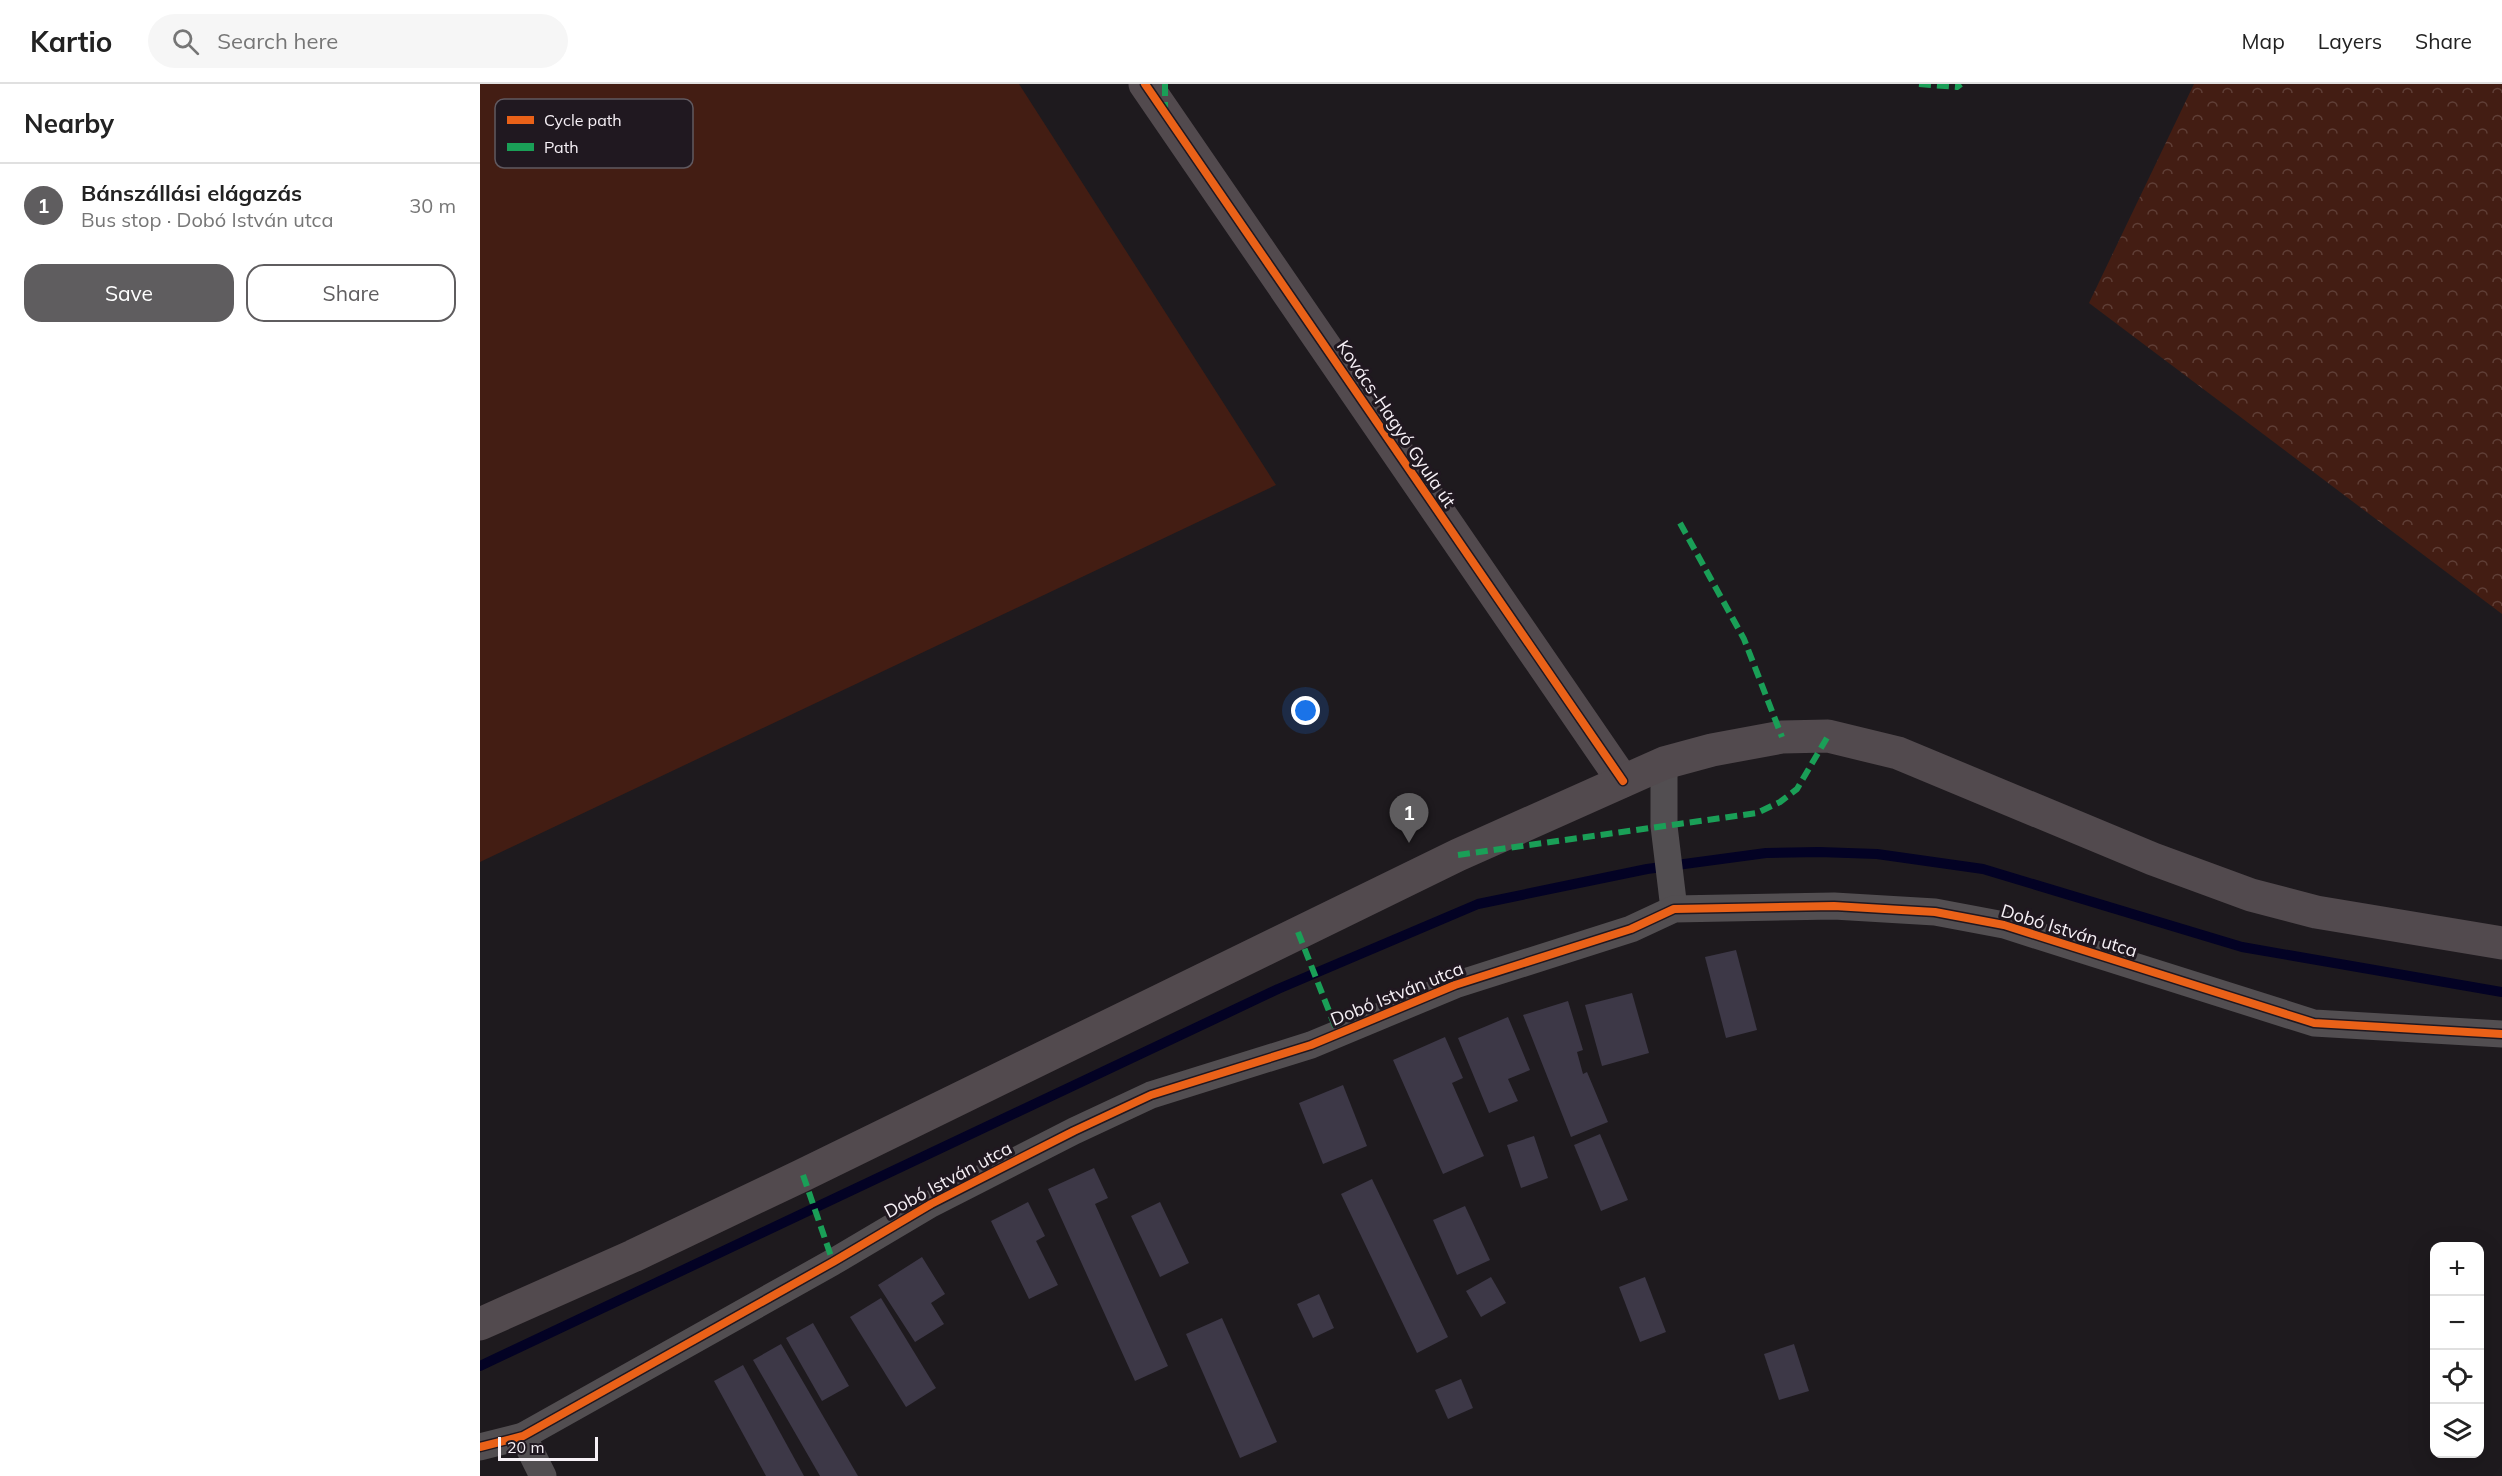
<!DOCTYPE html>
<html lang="en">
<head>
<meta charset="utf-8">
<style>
	:root { --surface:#fff; --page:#f6f6f6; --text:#222; --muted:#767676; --line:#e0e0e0; --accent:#5f5d5f }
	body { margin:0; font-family:Mulish,sans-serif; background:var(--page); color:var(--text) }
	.controls { position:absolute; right:18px; bottom:18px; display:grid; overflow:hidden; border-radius:12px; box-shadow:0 6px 24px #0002 }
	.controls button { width:54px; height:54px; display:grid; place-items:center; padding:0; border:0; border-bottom:2px solid var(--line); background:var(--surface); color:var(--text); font:30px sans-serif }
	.scale { position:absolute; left:18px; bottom:15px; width:100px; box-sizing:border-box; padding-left:6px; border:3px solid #f6f0f6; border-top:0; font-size:16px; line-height:21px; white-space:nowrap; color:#f6f0f6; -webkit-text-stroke:4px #201820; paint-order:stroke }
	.you { position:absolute; left:826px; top:627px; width:21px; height:21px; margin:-15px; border:4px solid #fff; border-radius:50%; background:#1a73e8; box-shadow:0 0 0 9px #1a73e833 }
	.badge { display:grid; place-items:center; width:39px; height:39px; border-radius:50%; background:var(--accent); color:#fff; font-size:20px; font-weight:700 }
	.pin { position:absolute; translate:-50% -50px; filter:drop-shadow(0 2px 3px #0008) }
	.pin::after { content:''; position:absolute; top:32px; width:21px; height:18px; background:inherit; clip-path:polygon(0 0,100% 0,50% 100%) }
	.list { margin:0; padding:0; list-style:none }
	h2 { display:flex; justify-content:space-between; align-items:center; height:78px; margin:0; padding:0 24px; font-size:26px }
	h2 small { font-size:20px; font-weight:400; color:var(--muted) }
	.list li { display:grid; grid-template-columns:39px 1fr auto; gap:18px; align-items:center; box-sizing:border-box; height:84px; padding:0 24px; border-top:2px solid var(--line) }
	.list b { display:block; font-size:22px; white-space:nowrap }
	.list p { margin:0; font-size:20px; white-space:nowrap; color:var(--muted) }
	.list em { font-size:20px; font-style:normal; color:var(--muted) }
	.actions { display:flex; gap:12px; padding:18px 24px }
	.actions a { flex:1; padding:14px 0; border:2px solid var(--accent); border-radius:18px; text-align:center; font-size:21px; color:var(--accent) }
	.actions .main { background:var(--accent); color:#fff }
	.icon { flex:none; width:33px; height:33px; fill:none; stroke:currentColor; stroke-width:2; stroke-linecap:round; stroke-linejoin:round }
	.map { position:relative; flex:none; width:2022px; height:1392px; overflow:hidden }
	header { display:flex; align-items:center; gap:36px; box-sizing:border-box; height:84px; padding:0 30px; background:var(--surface); border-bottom:2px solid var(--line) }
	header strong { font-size:28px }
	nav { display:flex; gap:33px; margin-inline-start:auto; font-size:21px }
	.search { width:420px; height:54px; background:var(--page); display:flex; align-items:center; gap:15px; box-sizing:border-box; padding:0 21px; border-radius:33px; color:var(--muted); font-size:22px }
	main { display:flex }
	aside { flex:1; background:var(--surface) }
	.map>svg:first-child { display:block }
	.grass { fill:#431d13 }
	.forest { fill:url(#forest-crowns) }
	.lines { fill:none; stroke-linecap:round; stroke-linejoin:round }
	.stream { stroke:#030224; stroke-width:10 }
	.building { fill:#3d3847 }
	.street { stroke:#524e51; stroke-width:27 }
	.secondary { stroke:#524a4e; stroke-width:33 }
	.quiet { stroke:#1a9f57; stroke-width:6; stroke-dasharray:12 6; stroke-linecap:butt }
	.cycleway-casing { stroke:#201820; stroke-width:11 }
	.cycleway { stroke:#ea6118; stroke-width:8 }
	.labels { text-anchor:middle; stroke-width:6; stroke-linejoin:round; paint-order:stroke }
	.street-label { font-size:18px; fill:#f6f0f6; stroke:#201820 }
	.key { fill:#201820; stroke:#605960; stroke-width:1.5 }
	.key-label { font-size:16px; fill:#f6f0f6 }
</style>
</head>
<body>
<header>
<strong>Kartio</strong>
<div class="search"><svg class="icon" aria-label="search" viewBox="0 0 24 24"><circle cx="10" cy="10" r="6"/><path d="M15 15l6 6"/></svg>Search here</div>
<nav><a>Map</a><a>Layers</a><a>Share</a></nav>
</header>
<main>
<aside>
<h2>Nearby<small></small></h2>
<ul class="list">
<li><span class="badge">1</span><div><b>Bánszállási elágazás</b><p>Bus stop · Dobó István utca</p></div><em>30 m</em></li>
</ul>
<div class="actions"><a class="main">Save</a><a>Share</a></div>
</aside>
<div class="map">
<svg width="2022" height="1392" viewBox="0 0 2022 1392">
	<defs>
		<pattern id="forest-crowns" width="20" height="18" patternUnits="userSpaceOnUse" patternTransform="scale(1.5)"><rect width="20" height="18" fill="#431d13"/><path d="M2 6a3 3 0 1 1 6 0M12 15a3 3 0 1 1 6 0" fill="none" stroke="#5f3e36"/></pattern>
	</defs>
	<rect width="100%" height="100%" fill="#1e1a1e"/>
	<polygon class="grass" points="0,0 539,0 796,401 0,778"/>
	<polygon class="forest" points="1714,0 2022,0 2022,530 1609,219"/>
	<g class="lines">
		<polyline class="stream" points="0,1282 798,905 998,820 1167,785 1286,769 1339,768 1397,770 1503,785 1762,863 2022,908"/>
	</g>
	<g class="building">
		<polygon points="1256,866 1277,946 1246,954 1225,873"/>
		<polygon points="1152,909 1169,969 1122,982 1105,921"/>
		<polygon points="1088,917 1103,966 1097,968 1103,990 1107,988 1128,1038 1091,1053 1043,931"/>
		<polygon points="1028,933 1050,986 1028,995 1038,1017 1009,1029 978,954"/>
		<polygon points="965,953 983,994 972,999 1004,1072 963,1090 913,976"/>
		<polygon points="863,1001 887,1062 843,1080 819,1019"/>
		<polygon points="1120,1050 1148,1116 1121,1127 1094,1061"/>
		<polygon points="1054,1052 1068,1094 1041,1104 1027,1061"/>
		<polygon points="614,1084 628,1114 615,1120 688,1282 655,1297 568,1105"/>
		<polygon points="892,1095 968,1253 937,1269 861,1110"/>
		<polygon points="548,1118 565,1152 556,1157 578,1201 549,1215 511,1137"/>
		<polygon points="680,1118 709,1179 680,1193 651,1132"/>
		<polygon points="985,1122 1010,1176 977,1191 953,1136"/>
		<polygon points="442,1173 465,1210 451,1219 464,1240 435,1258 398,1201"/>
		<polygon points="1011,1193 1026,1219 1001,1233 986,1207"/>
		<polygon points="1165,1193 1186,1248 1160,1258 1139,1203"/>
		<polygon points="839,1210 854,1244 833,1254 817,1220"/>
		<polygon points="401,1214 456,1304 426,1323 370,1233"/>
		<polygon points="742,1234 797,1358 760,1374 706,1250"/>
		<polygon points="333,1239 369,1302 342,1317 306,1254"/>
		<polygon points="301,1260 378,1392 340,1392 273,1276"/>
		<polygon points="1314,1260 1329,1307 1299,1316 1284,1270"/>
		<polygon points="263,1281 324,1392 286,1392 234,1297"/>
		<polygon points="981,1295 993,1324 968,1335 955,1306"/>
	</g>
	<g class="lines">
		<g class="street">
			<polyline points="1184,679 1184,742 1194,825"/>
			<polyline points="43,1352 63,1392"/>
			<polyline points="0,1363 43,1352 353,1178 451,1120 594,1047 671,1011 831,961 975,901 1151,845 1194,825 1354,822 1455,828 1524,841 1834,939 2022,950"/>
		</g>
		<g class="secondary">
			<polyline points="665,0 1143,697"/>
			<polyline points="0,1240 153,1172 323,1091 978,771 1184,679 1232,666 1302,653 1348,652 1418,669 1673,775 1771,811 1836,828 2022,859"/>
		</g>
		<g class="quiet">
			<polyline points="685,0 685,27"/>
			<polyline points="1439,0 1477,3 1481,0"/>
			<polyline points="1200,439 1264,555 1302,653"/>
			<polyline points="978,771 1277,729 1300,718 1317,705 1348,652"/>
			<polyline points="818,848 858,950"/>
			<polyline points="323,1091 353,1178"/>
		</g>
		<defs>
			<g id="cycleway">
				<polyline points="665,0 1143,697"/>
				<polyline points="0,1363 43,1352 353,1178 451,1120 594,1047 671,1011 831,961 975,901 1151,845 1194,825 1354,822 1455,828 1524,841 1834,939 2022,950"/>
			</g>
		</defs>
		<use href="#cycleway" class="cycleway-casing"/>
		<use href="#cycleway" class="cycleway"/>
	</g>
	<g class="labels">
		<g class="street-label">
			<text transform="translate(916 340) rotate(56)" y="6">Kovács-Hagyó Gyula út</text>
			<text transform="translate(1589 847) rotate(17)" y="6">Dobó István utca</text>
			<text transform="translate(917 910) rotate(-22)" y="6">Dobó István utca</text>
			<text transform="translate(468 1096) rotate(-28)" y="6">Dobó István utca</text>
		</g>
	</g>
	<rect x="15" y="15" width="198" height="69" rx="9" class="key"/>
	<rect x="27" y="32" width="27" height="8" fill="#ea6118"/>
	<rect x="27" y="59" width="27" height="8" fill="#1a9f57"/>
	<g class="key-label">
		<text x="64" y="42">Cycle path</text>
		<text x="64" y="69">Path</text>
	</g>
</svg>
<div class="controls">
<button>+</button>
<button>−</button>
<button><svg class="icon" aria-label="locate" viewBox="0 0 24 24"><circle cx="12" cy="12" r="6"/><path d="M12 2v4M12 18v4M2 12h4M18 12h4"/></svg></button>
<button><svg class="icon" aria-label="layers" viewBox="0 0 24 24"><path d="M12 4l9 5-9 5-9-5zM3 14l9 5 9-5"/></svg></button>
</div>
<div class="scale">20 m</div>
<div class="you"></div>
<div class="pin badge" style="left:929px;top:759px">1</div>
</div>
</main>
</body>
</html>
